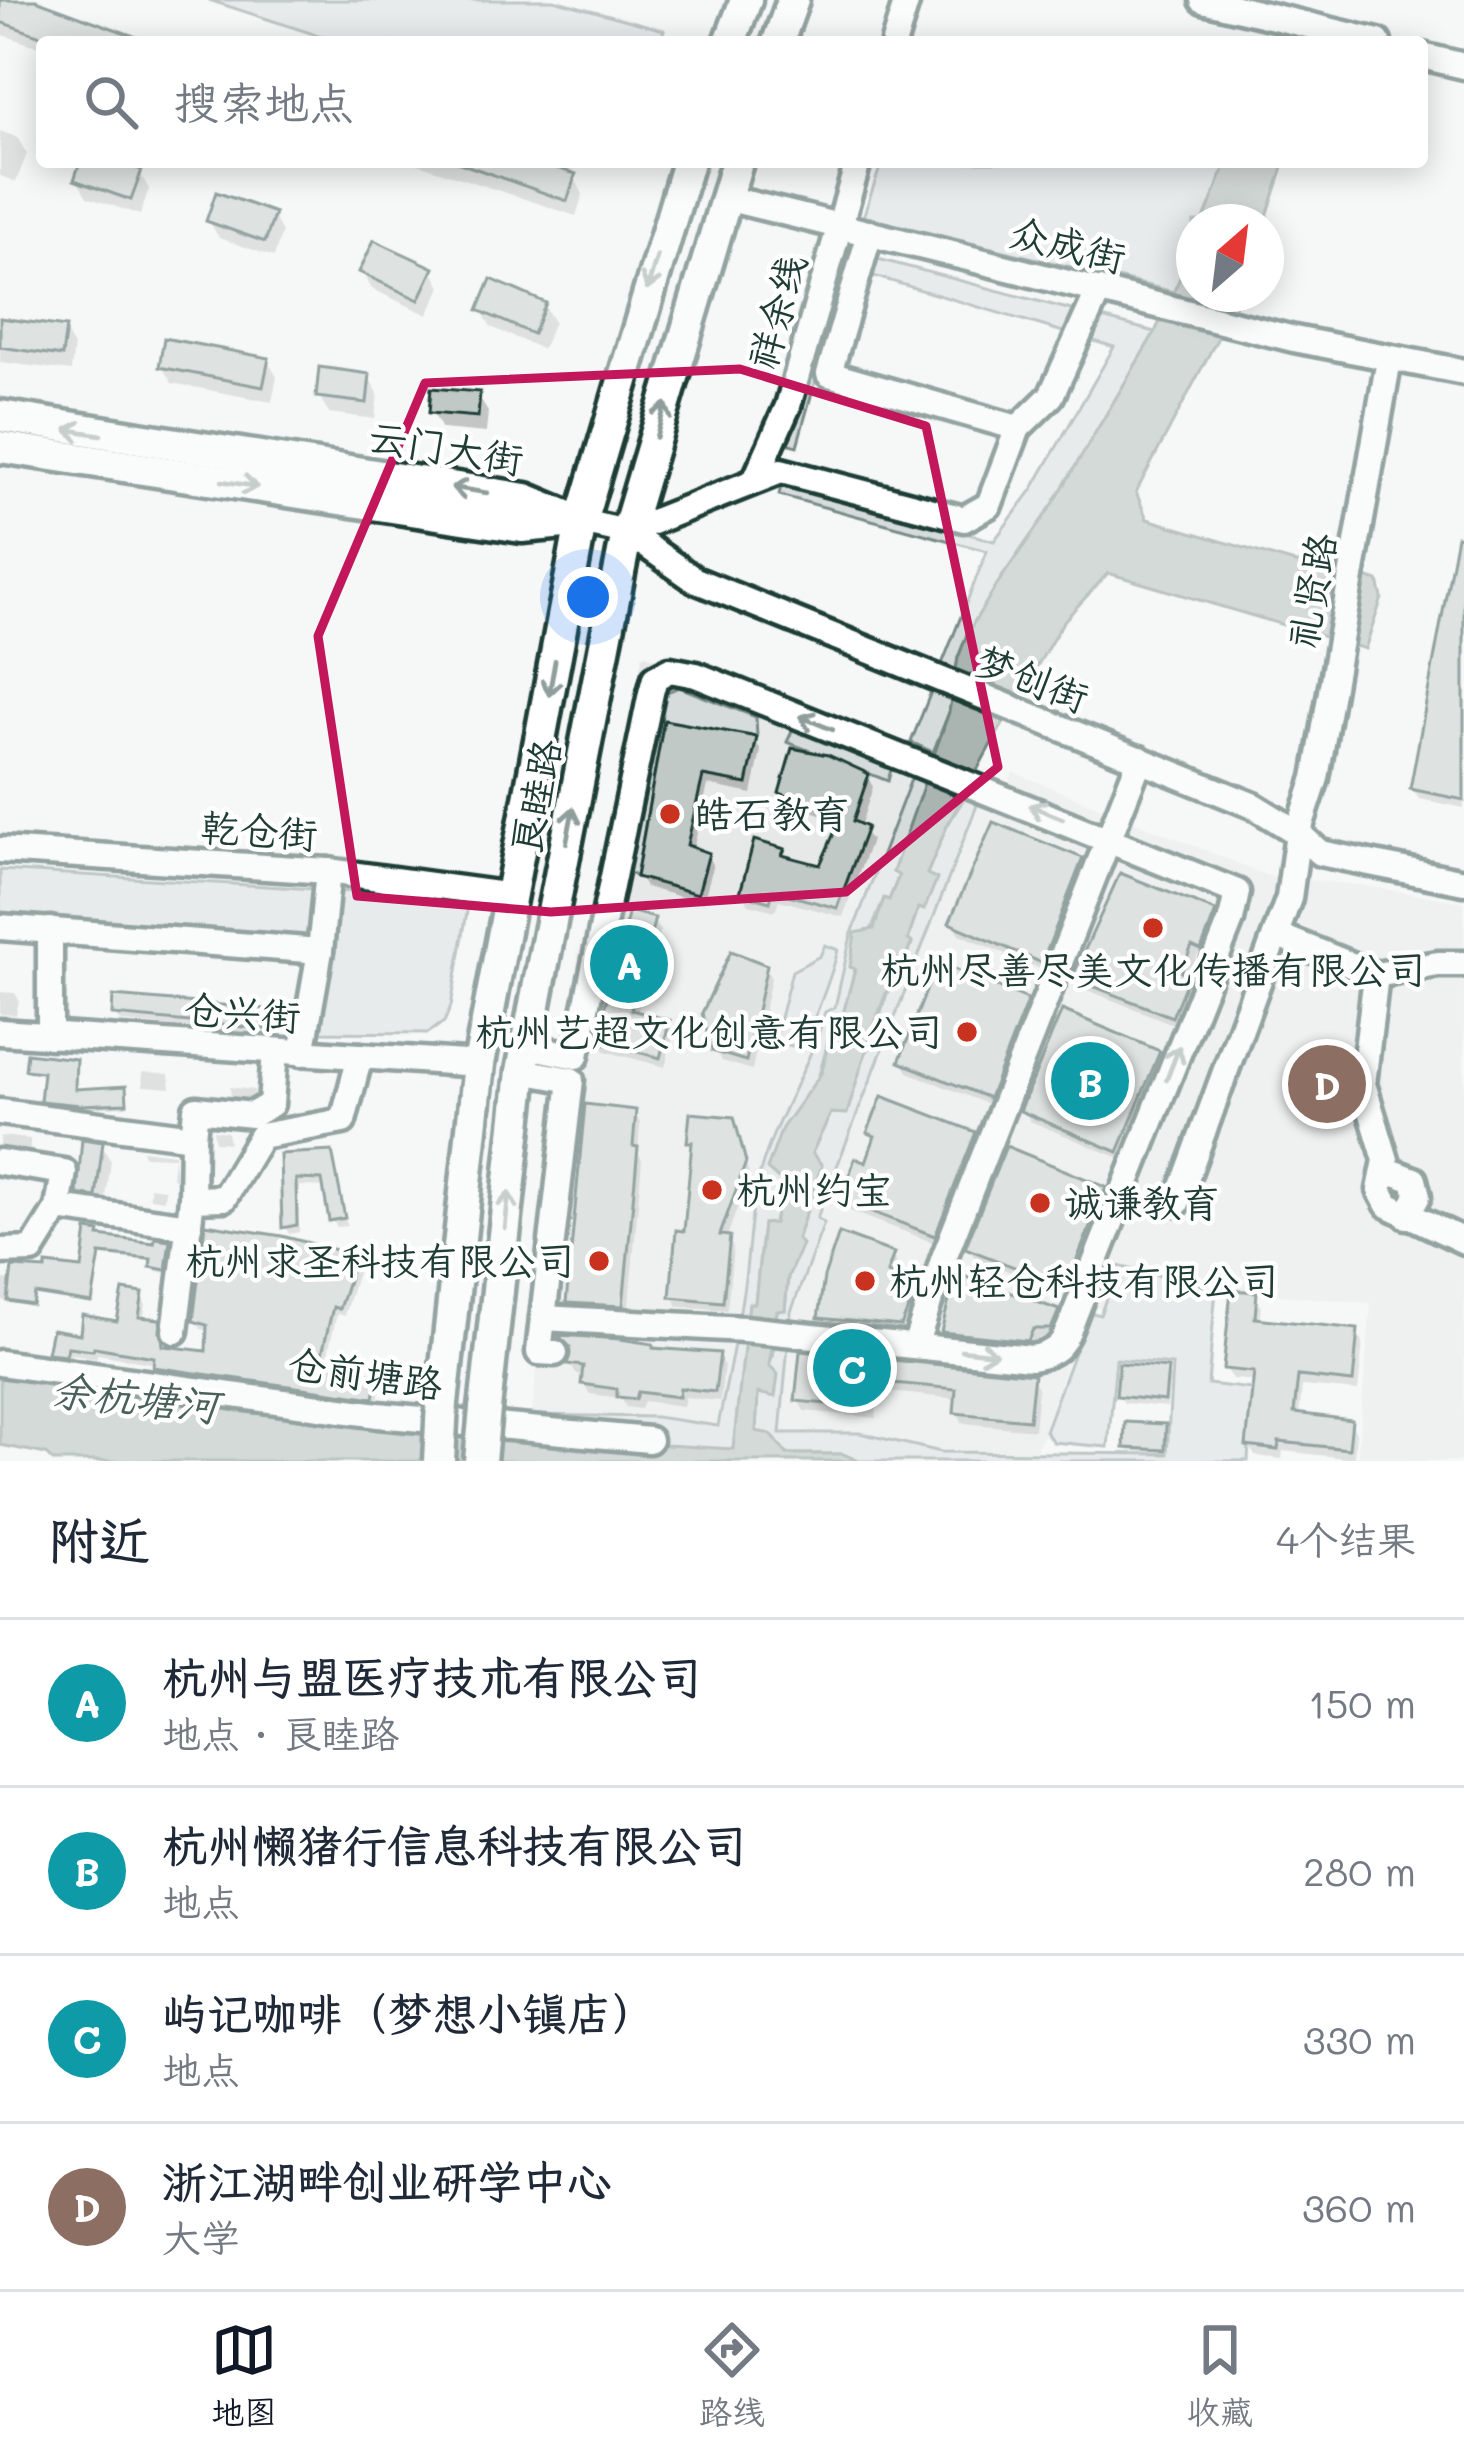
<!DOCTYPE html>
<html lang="zh">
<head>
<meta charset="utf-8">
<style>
	:root { --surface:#fff; --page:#f2f2f3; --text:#1f2937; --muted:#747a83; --line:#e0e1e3; --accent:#111827 }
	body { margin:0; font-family:Mali,"LXGW WenKai TC",sans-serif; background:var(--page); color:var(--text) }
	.compass { position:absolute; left:1176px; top:204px; width:108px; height:108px; border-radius:50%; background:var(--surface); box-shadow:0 6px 30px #0003; rotate:28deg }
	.you { position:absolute; left:588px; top:597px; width:42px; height:42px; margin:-30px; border:9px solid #fff; border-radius:50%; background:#1a73e8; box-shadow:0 0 0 18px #1a73e833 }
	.badge { display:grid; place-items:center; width:78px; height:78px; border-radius:50%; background:var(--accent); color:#fff; font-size:39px; font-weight:700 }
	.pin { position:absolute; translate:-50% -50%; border:6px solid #fff; box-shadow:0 3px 12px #0006 }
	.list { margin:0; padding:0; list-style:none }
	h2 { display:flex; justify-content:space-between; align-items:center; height:156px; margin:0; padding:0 48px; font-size:51px }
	h2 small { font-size:39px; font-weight:400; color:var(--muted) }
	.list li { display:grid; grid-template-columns:78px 1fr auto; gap:36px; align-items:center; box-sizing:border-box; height:168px; padding:0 48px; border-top:3px solid var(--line) }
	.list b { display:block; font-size:45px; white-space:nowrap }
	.list p { margin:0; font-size:39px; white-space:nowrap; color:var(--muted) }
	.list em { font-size:39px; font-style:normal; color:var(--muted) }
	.icon { flex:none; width:66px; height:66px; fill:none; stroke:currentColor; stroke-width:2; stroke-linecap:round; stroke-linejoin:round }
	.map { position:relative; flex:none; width:1464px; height:1461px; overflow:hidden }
	.search { position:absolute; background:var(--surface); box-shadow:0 6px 30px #0003; left:36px; right:36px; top:36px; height:132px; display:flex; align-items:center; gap:30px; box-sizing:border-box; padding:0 42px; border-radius:12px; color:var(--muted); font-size:45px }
	.sheet { height:828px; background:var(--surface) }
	nav { display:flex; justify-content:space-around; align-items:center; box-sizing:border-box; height:168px; border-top:3px solid var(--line); background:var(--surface); font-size:33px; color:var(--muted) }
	nav a { display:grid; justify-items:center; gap:6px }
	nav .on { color:var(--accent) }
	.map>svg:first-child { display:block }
	.built { fill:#e6e9e8 }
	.green { fill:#d6dcdb; stroke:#7a8c88; stroke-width:3 }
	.water { fill:#aab5b1; stroke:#72857f; stroke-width:3 }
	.shadow { fill:#0003 }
	.building { fill:#c0c9c6; stroke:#1f3d34; stroke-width:3 }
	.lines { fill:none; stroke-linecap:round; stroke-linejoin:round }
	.minor-casing { stroke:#1f3d34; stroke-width:33 }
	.major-casing { stroke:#1f3d34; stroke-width:39 }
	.minor { stroke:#fff; stroke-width:24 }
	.major { stroke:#fff; stroke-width:30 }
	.major-bridge-casing { stroke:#1f3d34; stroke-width:39; stroke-linecap:butt }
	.major-bridge { stroke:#fff; stroke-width:30 }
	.oneway { stroke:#8f9e9a }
	.marked { fill:none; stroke:#c2185b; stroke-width:9; stroke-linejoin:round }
	.poi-dot { fill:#c8321e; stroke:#fff; stroke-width:4.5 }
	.labels { text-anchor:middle; stroke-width:9; stroke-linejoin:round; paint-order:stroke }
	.street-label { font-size:39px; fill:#1f3d34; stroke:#fff }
	.poi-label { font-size:39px; fill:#1f3d34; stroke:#fff; text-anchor:start }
	.water-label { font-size:42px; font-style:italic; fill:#49615a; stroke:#fff }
</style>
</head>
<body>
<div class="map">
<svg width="1464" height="1461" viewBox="0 0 1464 1461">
	<rect width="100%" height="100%" fill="#f6f7f7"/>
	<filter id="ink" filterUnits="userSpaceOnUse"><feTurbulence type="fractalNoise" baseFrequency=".00833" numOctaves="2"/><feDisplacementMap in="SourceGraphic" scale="24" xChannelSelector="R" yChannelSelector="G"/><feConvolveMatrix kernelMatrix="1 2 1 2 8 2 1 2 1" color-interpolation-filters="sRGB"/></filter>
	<g filter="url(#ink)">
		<polygon class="built" points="643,654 1004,796 1013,772 1271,877 1360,885 1464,902 1464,1461 1357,1461 1371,1303 1216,1289 1119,1266 1101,1309 1086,1304 1045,1431 1034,1454 941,1452 860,1433 771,1434 656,1417 532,1415 574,983"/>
		<g class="green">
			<polygon points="209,0 554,0 664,30 660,42 338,42"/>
			<polygon points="882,162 1227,162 1203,222 1194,222 1194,247 1175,292 863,217"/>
			<polygon points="844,250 1155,332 1053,504 1000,580 968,632 958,658 949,712 933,752 911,742 987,551 779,495 782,482 994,541 1032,490 1114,347 847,268 797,446 786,443"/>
			<polygon points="679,687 756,717 757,737 664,721 636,877 622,868 657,696"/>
			<polygon points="796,723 892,766 888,781 787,742"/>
			<path d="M913,774L926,780L893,872L899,875L889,900L884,899L855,969L842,1019L833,1017C821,1088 787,1153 774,1224H763L755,1304H749L733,1450L530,1437L532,1415L656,1417L718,1426C728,1377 738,1328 745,1278C749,1248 750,1216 757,1185C770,1124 809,1072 825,1012L835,1007L851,936Z"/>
			<polygon points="965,797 979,800 817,1218 824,1223 791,1312 780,1433 860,1433 941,1452 1167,1454 1172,1365 1116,1359 1108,1447 1053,1442 1045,1431 1089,1312 1100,1315 1118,1266 1216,1289 1208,1384 1252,1389 1248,1461 859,1461 843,1454 787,1454 756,1431 758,1393 762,1393 773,1353 777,1310 785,1310 788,1277 801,1244 797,1240 822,1165 811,1153 831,1113 846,1114 856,1074 870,1045 892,979 906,960 912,943 908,940 918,908 936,878 927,874 947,826"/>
			<polygon points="0,870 314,889 313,942 0,920"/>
			<polygon points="339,891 469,900 451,1006 444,1022 428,1033 315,1032"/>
			<path d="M825,945L838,950C829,986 815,1014 803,1049L774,1041L792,971L820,956Z"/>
		</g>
		<g class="water">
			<polygon points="1227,162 1285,162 1265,222 1203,222"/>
			<path d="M1194,247V294H1241L1136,492L1147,519L1295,563L1327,565L1378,581L1382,598L1365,649L1108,573L1063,622L989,748L947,826L927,874L937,879L924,910L918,908L908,940L912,942C906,958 895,970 889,985C872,1030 860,1069 847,1114L831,1113L812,1153L822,1165L797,1239L802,1244L788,1277L785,1310L777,1311L769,1365L778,1374L775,1397L758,1393L756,1431L771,1434L787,1454H843L859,1461H53L46,1454L0,1445V1370L530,1437L733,1449L749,1303H755L763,1224L774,1223L782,1182L767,1169L782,1128L822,1072L833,1017L842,1018L855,969L850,967L855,933L874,929L884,898L889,900L899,876L893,872L949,712L958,658L968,632L1000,580L1053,504L1155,332Z"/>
		</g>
		<g class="shadow">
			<polygon points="0,0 27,0 147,42 42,42 42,48 0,34"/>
			<polygon points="0,131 17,137 27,154 16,182 0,176"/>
			<polygon points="83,162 109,162 140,173 149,189 140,215 87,197 77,180"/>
			<polygon points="412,162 528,162 574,177 583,194 576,216"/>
			<polygon points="273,216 282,232 274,257 219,238 209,221"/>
			<polygon points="432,270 441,287 428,315 372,289 362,272"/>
			<polygon points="544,305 554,322 542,349 491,327 481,310"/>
			<polygon points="0,321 64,330 74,346 71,371 0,362"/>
			<polygon points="267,360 277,377 272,402 172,383 162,367"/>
			<polygon points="368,376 378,393 375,419 329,413 319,396"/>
			<polygon points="478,395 488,412 486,433 442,429 432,412"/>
			<polygon points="1464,517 1464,808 1419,799 1413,789"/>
			<polygon points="666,724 755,740 761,751 752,794 708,785 693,850 707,855 713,866 703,903 645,887 639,876"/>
			<polygon points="867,776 873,787 860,827 871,840 843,917 779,900 775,911 749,904 743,893 783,851 787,860 822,868 843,822 788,803 782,793"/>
			<polygon points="1081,860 1087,871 1048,972 959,934 953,923"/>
			<polygon points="1214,913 1220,924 1207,958 1198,954 1187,979 1193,989 1178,1026 1082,988 1075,977"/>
			<polygon points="653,921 660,931 637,1014 668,1023 674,1033 665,1067 605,1051 599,1040"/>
			<polygon points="765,967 771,978 752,1070 722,1061 715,1049"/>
			<polygon points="0,992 15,993 19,1000 16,1015 0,1014"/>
			<polygon points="1026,1001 1032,1012 995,1107 908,1072 902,1061"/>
			<polygon points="278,1013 283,1021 281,1036 120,1022 115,1014"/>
			<polygon points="1158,1053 1164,1064 1124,1160 1030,1121 1024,1110"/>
			<polygon points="74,1062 76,1092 124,1090 127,1106 85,1108 46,1104 45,1075 31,1073 28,1069"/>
			<polygon points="142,1072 169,1074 171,1088 143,1086"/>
			<polygon points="230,1087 254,1090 256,1099 231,1099"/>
			<polygon points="634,1112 640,1123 638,1153 642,1160 628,1316 576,1313 569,1302"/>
			<polygon points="732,1120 749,1174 727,1237 733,1248 727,1310 678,1306 673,1296 687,1234 694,1148 690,1141"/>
			<polygon points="213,1130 227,1132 229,1143 215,1142"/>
			<polygon points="870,1133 974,1134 980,1145 940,1245 850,1211 844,1200 868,1166 876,1143"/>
			<polygon points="0,1136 30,1139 30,1150 0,1147"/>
			<polygon points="101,1145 111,1161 104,1212 90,1210 80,1193"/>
			<polygon points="142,1150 174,1154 176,1181 172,1177 174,1157 144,1156"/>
			<polygon points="331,1154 347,1226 337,1227 332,1220 326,1187 299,1186 299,1232 289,1234 285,1227 283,1157"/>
			<polygon points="150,1187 165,1189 164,1200 150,1198"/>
			<polygon points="1104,1190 1110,1201 1072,1296 975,1258 969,1248"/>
			<polygon points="98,1234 101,1239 157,1246 168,1243 167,1273 155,1271 154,1262 101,1256 93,1305 36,1296 34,1308 0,1300 0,1279 12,1281 84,1272"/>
			<polygon points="892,1256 898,1266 894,1279 915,1287 922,1298 906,1336 828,1328 822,1317"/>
			<polygon points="354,1258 359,1266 344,1316 337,1314 326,1362 376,1378 381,1386 377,1405 161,1375 156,1364 97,1354 97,1358 72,1354 70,1363 56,1361 51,1352 120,1324 141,1296 146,1305 143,1320 158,1322 165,1350 208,1355 210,1332 201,1329 196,1320"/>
			<polygon points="1255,1295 1261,1306 1260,1322 1357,1332 1363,1342 1358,1391 1302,1386 1299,1417 1350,1422 1356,1433 1354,1459 1283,1451 1282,1459 1255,1456 1249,1446 1256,1381 1232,1379 1226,1368"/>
			<polygon points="1057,1312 1063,1323 1056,1339 1038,1338 1033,1351 950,1342 944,1332"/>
			<polygon points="563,1339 718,1356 724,1366 720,1401 685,1397 683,1406 644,1401 641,1409 626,1407 621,1398 590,1394 584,1384 585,1375 576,1374 570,1364 572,1351"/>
			<polygon points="802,1354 1032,1377 1038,1388 1034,1430 963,1423 957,1412 958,1399 879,1391 876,1418 804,1411 798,1400"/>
			<polygon points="1166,1371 1170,1378 1167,1407 1124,1403 1119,1395"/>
			<polygon points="1165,1427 1166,1454 1129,1451 1127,1447"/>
		</g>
		<g class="building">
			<polygon points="0,0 36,0 150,42 58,42 0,22"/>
			<polygon points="80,162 118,162 142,170 131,200 74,180"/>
			<polygon points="457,162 538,162 576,174 567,201"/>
			<polygon points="216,192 275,213 265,242 206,221"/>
			<polygon points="374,240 434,268 419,300 359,272"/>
			<polygon points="491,279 546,303 533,334 478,310"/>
			<polygon points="0,318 66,327 62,356 0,347"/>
			<polygon points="164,338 269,358 263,387 159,367"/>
			<polygon points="319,367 370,374 367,403 316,397"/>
			<polygon points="431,388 480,392 478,417 429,413"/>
			<polygon points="1457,536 1464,537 1464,800 1410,789"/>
			<polygon points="664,720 757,737 747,784 703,776 687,845 709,853 698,894 636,877"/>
			<polygon points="792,748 828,755 869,774 853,821 867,827 837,908 773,891 770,902 740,893 754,840 785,849 782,855 820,865 842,815 779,793"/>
			<polygon points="993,822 1083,858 1042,963 949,923"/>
			<polygon points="1120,873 1216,911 1201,950 1192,946 1181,972 1189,976 1172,1017 1072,978"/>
			<polygon points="629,911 655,918 631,1010 670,1020 660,1058 596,1041"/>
			<polygon points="731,951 767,965 746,1061 712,1051 702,1013"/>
			<polygon points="937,962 1028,999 989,1098 899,1062"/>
			<polygon points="113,996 280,1010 278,1030 112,1015"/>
			<polygon points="1062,1010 1160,1051 1118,1152 1020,1111"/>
			<polygon points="27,1053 76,1059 75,1089 126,1086 127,1103 81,1105 40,1101 43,1072 25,1070"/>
			<polygon points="882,1096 976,1132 935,1236 841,1200 855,1158 866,1162 875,1136 867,1133"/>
			<polygon points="585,1104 636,1110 633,1146 638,1147 623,1306 566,1303"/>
			<polygon points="690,1113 734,1117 746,1162 720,1235 730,1236 723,1302 670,1297 676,1230 684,1231 692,1142 687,1142"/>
			<polygon points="82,1139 103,1142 96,1197 77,1194"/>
			<polygon points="1006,1146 1106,1187 1066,1287 965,1248"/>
			<polygon points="332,1151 345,1218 329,1221 322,1180 296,1179 297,1225 282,1228 280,1154"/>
			<polygon points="205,1224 282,1236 356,1255 339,1309 333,1307 321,1358 357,1365 358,1371 378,1375 374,1398 153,1367 154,1357 94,1347 93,1350 68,1347 66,1355 47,1353 52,1329 80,1334 82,1315 117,1321 123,1290 143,1293 139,1317 160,1319 163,1346 206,1351 207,1325 193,1321"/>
			<polygon points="87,1230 100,1232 99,1236 154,1243 155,1238 170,1240 166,1270 150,1267 151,1259 100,1254 92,1303 35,1294 33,1305 8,1301 12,1267 46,1269 46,1264 82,1268"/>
			<polygon points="839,1233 894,1253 887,1273 918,1285 901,1326 818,1318 824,1277"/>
			<polygon points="956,1273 1059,1310 1051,1329 1033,1329 1028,1341 941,1332"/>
			<polygon points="1231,1290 1257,1292 1255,1318 1358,1329 1353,1382 1298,1376 1294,1413 1352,1420 1349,1449 1279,1442 1278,1450 1246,1446 1254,1372 1223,1369"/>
			<polygon points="558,1335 620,1339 653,1344 653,1348 720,1353 715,1392 680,1388 679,1397 638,1392 636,1399 617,1397 617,1389 581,1384 583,1366 567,1364 570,1347"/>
			<polygon points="800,1351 1034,1374 1029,1420 954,1413 956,1389 904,1384 874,1382 871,1408 795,1401"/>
			<polygon points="1119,1363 1168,1368 1165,1401 1116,1396"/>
			<polygon points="1125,1422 1166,1424 1165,1450 1124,1448"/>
		</g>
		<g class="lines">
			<defs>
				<g id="minor">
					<polyline points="1203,0 1378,42"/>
					<polyline points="894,42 907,0"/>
					<polyline points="1422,56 1464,66"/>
					<polyline points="726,198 1294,339 1464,372"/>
					<polyline points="870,233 829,374 1018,428"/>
					<polyline points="756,478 788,406 858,162"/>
					<polyline points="581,522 627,532 695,580 1254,806 1298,833 1320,853 1464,882"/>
					<polyline points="627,532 781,471 964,519 989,505 1018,428 1051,396 1099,290"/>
					<polyline points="0,850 328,871 512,896"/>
					<polyline points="0,927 320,951"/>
					<polyline points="50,930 50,1036"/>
					<polyline points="1276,935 1376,975 1438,964 1464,964"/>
					<polyline points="1376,975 1363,1084 1386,1160 1380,1190 1388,1205 1464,1241"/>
					<polyline points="0,1032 479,1064"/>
					<path d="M527,1046L576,1056L651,693L655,678L670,670L696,675L1237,892L1231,920L1076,1311C1065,1339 1063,1353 1031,1358L744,1329L543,1318"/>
					<polyline points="302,1053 320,951 328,871"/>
					<polyline points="522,1071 571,1080 539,1352 555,1353"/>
					<polyline points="0,1112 193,1137 196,1109 252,1115 271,1104 275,1051"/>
					<polyline points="0,1162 64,1172 58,1208 189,1226"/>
					<polyline points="1385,1169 1414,1180 1418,1196 1407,1216"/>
					<polyline points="192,1199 193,1137"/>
					<polyline points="1177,1203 1289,898 1298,833 1316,778 1389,359"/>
					<polyline points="0,1251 32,1250 58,1208"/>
					<polyline points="175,1331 192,1199 224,1198 261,1136 343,1121 360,1056"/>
					<polyline points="915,1346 943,1260 1140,759"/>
					<polyline points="0,1363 378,1415 649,1440"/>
				</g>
				<g id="major">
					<polyline points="730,42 746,0"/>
					<polyline points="778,42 793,0"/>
					<polyline points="0,416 526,499 581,522"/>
					<polyline points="0,447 522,527 575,522"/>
					<polyline points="442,1403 479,1064 581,522 688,162"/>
					<polyline points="485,1409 522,1071 627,532 737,162"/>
				</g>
			</defs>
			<use href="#minor" class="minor-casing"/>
			<use href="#major" class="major-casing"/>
			<use href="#minor" class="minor"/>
			<use href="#major" class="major"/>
			<defs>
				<g id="major-bridge">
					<polyline points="439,1461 442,1403"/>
					<polyline points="480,1461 485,1409"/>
				</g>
			</defs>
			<use href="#major-bridge" class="major-bridge-casing"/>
			<use href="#major-bridge" class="major-bridge"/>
		</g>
		<defs><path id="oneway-shaft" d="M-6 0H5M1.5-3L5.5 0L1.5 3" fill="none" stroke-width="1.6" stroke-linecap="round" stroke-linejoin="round" transform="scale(3)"/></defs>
		<g class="oneway">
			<use href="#oneway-shaft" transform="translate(652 273) rotate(107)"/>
			<use href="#oneway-shaft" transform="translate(661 420) rotate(-74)"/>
			<use href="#oneway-shaft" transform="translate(83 432) rotate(-171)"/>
			<use href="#oneway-shaft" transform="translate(240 484) rotate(9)"/>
			<use href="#oneway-shaft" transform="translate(469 490) rotate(-171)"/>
			<use href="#oneway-shaft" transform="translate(552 678) rotate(100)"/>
			<use href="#oneway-shaft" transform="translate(816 723) rotate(-158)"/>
			<use href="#oneway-shaft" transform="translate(1046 812) rotate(-158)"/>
			<use href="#oneway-shaft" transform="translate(570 825) rotate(-79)"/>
			<use href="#oneway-shaft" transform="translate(1173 1063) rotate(-69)"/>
			<use href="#oneway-shaft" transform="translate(507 1210) rotate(-84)"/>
			<use href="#oneway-shaft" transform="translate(979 1352) rotate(6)"/>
		</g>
	</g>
	<path d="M0 0H1464V1461H0ZM740,369L926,426L998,767L846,892L551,912L357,896L318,636L425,383Z" fill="#f6f7f7" fill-opacity=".55" fill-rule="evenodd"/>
	<path class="marked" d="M740,369L926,426L998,767L846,892L551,912L357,896L318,636L425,383Z"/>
	<g class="poi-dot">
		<circle cx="670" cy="814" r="12"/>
		<circle cx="1153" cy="928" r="12"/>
		<circle cx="967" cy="1032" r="12"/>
		<circle cx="712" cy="1190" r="12"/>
		<circle cx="1040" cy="1203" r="12"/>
		<circle cx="599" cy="1261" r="12"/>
		<circle cx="865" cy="1281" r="12"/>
	</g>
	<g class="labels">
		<g class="street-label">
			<text transform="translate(1068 245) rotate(14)" y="14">众成街</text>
			<text transform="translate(777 312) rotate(-74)" y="14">祥余线</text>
			<text transform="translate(446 448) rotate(9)" y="14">云门大街</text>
			<text transform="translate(1312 591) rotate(-80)" y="14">礼贤路</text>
			<text transform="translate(1032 679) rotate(21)" y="14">梦创街</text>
			<text transform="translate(536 797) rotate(-79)" y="14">良睦路</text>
			<text transform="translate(259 831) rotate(4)" y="14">乾仓街</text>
			<text transform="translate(242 1013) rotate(4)" y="14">仓兴街</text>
			<text transform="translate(365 1374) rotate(8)" y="14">仓前塘路</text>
		</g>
		<g class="poi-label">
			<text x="694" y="828">皓石教育</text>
			<text x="1153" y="984" text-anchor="middle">杭州尽善尽美文化传播有限公司</text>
			<text x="943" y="1046" text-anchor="end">杭州艺超文化创意有限公司</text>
			<text x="736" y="1204">杭州约宝</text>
			<text x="1064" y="1217">诚谦教育</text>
			<text x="575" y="1275" text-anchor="end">杭州求圣科技有限公司</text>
			<text x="889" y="1295">杭州轻仓科技有限公司</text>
		</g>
		<g class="water-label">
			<text transform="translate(135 1398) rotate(6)" y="15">余杭塘河</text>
		</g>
	</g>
</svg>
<svg class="compass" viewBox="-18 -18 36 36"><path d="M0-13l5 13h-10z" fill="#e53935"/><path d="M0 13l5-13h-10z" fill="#747a83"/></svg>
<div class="you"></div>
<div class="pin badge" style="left:629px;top:964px;background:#0f9aa8">A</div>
<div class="pin badge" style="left:1090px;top:1081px;background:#0f9aa8">B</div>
<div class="pin badge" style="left:852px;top:1368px;background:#0f9aa8">C</div>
<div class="pin badge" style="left:1327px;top:1084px;background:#8d6e63">D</div>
<div class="search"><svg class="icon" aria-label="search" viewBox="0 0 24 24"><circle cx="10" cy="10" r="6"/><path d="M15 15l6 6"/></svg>搜索地点</div>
</div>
<section class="sheet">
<h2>附近<small>4个结果</small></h2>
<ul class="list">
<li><span class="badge" style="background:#0f9aa8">A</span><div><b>杭州与盟医疗技术有限公司</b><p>地点 · 良睦路</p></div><em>150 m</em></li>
<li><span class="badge" style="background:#0f9aa8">B</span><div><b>杭州懒猪行信息科技有限公司</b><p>地点</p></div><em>280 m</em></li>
<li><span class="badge" style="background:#0f9aa8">C</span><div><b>屿记咖啡（梦想小镇店）</b><p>地点</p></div><em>330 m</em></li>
<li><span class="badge" style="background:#8d6e63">D</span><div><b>浙江湖畔创业研学中心</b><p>大学</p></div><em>360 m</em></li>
</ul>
</section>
<nav>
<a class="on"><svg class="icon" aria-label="map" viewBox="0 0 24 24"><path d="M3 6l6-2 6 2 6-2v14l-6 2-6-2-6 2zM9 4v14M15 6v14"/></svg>地图</a>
<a><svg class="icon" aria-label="directions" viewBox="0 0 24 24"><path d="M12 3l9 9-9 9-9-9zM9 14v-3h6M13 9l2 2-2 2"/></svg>路线</a>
<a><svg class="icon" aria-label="saved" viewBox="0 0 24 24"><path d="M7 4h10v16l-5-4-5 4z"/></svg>收藏</a>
</nav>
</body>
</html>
